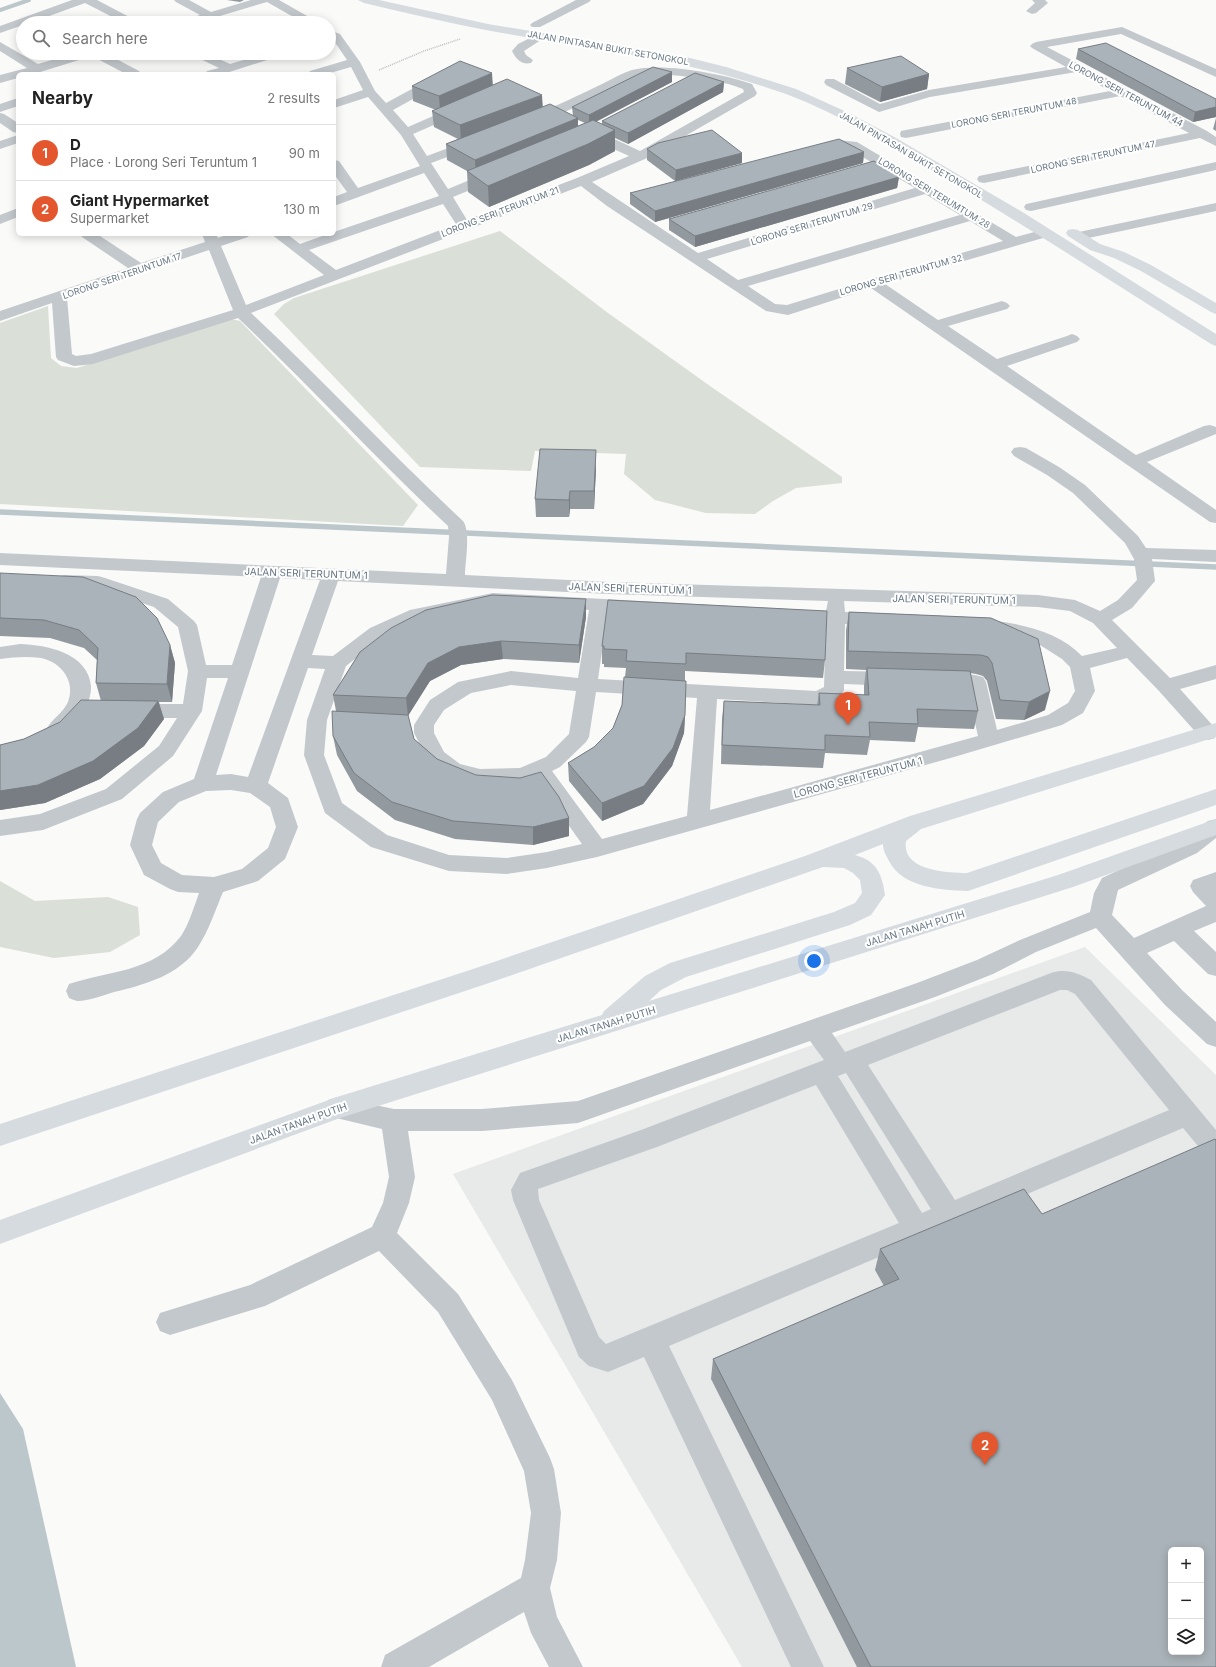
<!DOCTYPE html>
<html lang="en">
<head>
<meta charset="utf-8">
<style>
	:root { --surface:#fff; --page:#f2f2f2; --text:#222; --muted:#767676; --line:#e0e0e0; --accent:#e4572e }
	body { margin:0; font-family:Inter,sans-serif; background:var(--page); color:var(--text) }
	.controls { position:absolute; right:12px; bottom:12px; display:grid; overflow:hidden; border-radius:6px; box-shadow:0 2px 10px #0003 }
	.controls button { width:36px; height:36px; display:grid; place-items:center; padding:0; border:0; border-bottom:1px solid var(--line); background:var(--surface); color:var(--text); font:20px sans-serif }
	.you { position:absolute; left:814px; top:961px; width:14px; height:14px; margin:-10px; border:3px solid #fff; border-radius:50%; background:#1a73e8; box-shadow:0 0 0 6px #1a73e833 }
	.badge { display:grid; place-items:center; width:26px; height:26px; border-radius:50%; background:var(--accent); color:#fff; font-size:13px; font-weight:700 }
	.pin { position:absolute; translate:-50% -33px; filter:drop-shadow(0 1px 2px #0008) }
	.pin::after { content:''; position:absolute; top:21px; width:14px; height:12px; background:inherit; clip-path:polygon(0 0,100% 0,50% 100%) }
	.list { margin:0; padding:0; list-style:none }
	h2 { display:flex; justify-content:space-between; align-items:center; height:52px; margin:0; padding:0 16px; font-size:17px }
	h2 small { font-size:13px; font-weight:400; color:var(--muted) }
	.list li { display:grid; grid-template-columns:26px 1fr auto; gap:12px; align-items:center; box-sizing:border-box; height:56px; padding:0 16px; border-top:1px solid var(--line) }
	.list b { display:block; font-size:15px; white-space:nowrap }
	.list p { margin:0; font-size:13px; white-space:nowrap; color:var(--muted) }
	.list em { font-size:13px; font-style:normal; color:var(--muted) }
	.icon { flex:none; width:22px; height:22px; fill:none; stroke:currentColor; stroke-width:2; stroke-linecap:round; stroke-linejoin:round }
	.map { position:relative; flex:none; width:1216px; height:1667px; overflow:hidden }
	.search { position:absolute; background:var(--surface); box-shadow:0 2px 10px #0003; left:16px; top:16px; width:320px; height:44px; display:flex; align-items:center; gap:10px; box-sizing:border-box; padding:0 14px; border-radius:22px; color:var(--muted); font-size:15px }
	.panel { position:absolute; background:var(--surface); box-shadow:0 2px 10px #0003; left:16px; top:72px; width:320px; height:164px; border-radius:6px }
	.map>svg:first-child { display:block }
	.built { fill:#e8e9e9; fill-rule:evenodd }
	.green { fill:#dadfd7 }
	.water { fill:#bbc7cb }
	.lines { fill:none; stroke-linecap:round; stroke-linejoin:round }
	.stream-far1 { stroke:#bbc7cb; stroke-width:4 }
	.stream { stroke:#bbc7cb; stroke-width:5.5 }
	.path { stroke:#bbbfc2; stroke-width:1.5; stroke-dasharray:1 1; stroke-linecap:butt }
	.minor { fill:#c3c8cc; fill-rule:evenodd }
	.major { fill:#d6dbdf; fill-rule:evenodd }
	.highway { fill:#d6dbdf; fill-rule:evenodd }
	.wall { fill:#929a9f; fill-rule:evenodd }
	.shaded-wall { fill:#777d82 }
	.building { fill:#aab3b9; stroke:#777d82; fill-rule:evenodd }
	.labels { text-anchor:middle; stroke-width:4; stroke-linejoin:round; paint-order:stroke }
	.far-street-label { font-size:9px; fill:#657683; stroke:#fff }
	.street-label { font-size:10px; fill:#657683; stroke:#fff }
</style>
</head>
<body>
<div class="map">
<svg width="1216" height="1667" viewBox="0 0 1216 1667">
	<rect width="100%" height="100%" fill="#fafaf8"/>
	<path class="built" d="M1085,947L1216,1075V1667H742L453,1174ZM1171,1550H1201V1652H1171Z"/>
	<g class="green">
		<polygon points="500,231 608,313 710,386 842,477 842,483 796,488 773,501 755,514 706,513 655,500 624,474 626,454 535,451 531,471 420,467 274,314 284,304 294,298"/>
		<polygon points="48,306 51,358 61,366 77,368 227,318 240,321 418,505 403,526 0,504 0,323"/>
		<polygon points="0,881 35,901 108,897 138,907 140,935 110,952 54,958 0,947"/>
	</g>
	<polygon class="water" points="0,1393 23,1429 76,1667 0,1667"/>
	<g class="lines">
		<polyline class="stream-far1" points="0,10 29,0"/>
		<polyline class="stream" points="0,512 1216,567"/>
		<polyline class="path" points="379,70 424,51 460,39"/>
		<g class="minor">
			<polygon points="72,0 97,0 137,21 139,23 124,23 85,3 30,23 23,23 23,25 0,33 0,26"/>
			<polygon points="174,0 189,0 211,12 251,0 279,0 316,21 318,23 304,23 267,2 220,16 223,19 221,21 217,22 209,19 196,23 178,23 180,21 200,15 176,2"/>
			<polygon points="576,0 591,0 589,2 540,27 532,27 530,25 532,23"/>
			<polygon points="1032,0 1045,0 1048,3 1036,13 1032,14 1026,11 1035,3"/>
			<polygon points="1122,27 1216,69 1216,77 1121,34 1047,47 1207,131 1216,137 1216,146 1200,138 984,183 979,182 977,179 979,176 1189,133 1120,96 906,138 901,137 900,134 901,131 906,130 1110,91 1076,72 930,97 879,112 826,85 824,82 826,79 834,79 880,104 929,90 1066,67 1032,48 1030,46 1032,44 1036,42"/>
			<path d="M329,30L340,34L360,62L375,91L386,103L434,77H442L444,80L442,83L393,110L408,127L456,106H464L466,109L464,112L413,134L427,156L475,138L480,139L481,142L480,145L431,163L448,189L489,172H499L501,175L499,178L453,197L467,220L577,178L629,156L583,135L582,132L583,129H593L640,151L744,92L743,89C718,79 665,72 638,76C619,85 543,127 527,123L525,120L527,117C553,108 577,96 602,84C612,79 622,73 632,70C661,62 725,74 752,84L757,93L755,96L645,159L592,182L698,253L915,188L849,149L838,148L822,152L817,151L815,148L817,145L838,140L857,142L1016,237L1038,231L1043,232L1045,235L1043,238L885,284L938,320L1002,301L1007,303L1010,306L1007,309L948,326L997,359L1067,336L1072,334L1077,336L1080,339L1077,342L1007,366L1136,455L1204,426L1210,425L1216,427V434L1147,462L1216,510V523L1210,522L871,288L788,315L766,311L607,206L581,186L251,313C324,381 391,454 463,521C471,532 465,562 465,575L610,582L1038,595L1075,600L1100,611L1118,600L1137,580L1134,559L1125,543L1073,493L1047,475L1014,456L1011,452L1014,448L1020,447L1026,448L1059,467L1085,485L1138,536L1146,548L1216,550V562L1152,559L1155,581L1132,608L1112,620L1170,678L1216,665V679L1180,689L1215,728V738L1208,740L1201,738L1159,691L1127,658L1090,668L1095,691L1083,713L1062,725L954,757L597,857L547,868L507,874L449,871L371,847L325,813L304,755L307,720L325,669L308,668L268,783L288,798L298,827L285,859L258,881L223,892C215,911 209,930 198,947C180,975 144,985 114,992C104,995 88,1001 78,1001C76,1001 72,999 69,998L66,991L69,984C108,971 154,972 181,936C189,924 194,907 199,893L178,892L170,889L144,875L130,845L137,819L140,813L163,792L194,779L228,678H207L202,711L173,756L122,799L43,830L0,836V820L40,814L106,789L159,746L177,718H131L124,716L121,711L124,706L131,704H183L188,671L178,627L154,607L96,588L64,587L57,585L55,581L57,577L64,575L98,576L105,578L168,599L194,621L197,625L206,665H232L261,577L0,565V553L446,574L449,537L448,526C376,459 310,386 238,318L93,364L74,366L58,360L56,357L52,303L0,321V311L128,268L82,237L80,234H97L141,263L205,242L202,234H216L218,238L229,234H250L248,237L221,246L246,305L324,275L271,234H287L300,244L328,234H334V232L439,196L424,173L334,206V197L347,192L334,174V160L339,161L358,188L420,166L401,135L368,97L334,108V100L363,90L351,67L327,74H308L310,71L347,60L332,38L329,37ZM925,194L960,215L738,280L707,259ZM443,204L456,224L336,270L309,250ZM970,221L1003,241L868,280L787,305L775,304L748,286ZM209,250L233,310L91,354L76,356L72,354L67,298ZM280,578L320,580L248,777L231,774L216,775ZM338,581L610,594L828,601L826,611L493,593L410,610L370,628L333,656L312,655ZM844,601L1038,607L1070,611L1093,623L1117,648L1082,656C1047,619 979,619 930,616C902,615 874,613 845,612ZM493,605L589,610L578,678L511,671L458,682L430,700L414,725V733L429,762L446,774L480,785L523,782L535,778L582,844L547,852L507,858L449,855L387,835L342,803L324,755L327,720L346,666L384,636L422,619ZM608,611L826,623L824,687L816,691L598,679ZM845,624L982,631L1018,638L1040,645L1062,659L1070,667L1075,691L1068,703L1048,715L997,730L986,682L983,677C969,673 949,671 935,675L932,680L935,685L967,688L978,736L710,810L717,699L819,705L841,695L844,690V684L896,686L903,684L906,679L903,674L896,672L844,671ZM511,685L576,691L569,734L546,757L520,768L480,769L460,764L444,752L434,733V725L444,710L471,693ZM596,692L697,698L687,816L602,839L552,771L560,767L586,742L589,737ZM231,790L250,793L270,807L276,827L268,848L242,869L214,877L182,875L161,863L152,845L158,822L179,802L206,791Z"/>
			<path d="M540,33L544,34L546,36L544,38L524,51L526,55L533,60L531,63C521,65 516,59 512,51L518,44Z"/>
			<polygon points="0,42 38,64 76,53 105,53 139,71 141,74 126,74 92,56 37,73 18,74 18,78 0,83 0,75 27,68 0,51"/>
			<polygon points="190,53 206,53 230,64 267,53 285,53 283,55 223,74 205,74 207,71 219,68 192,55"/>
			<polygon points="18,98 18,106 0,112 0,104"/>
			<polygon points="0,113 4,114 18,123 18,133 13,132 0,123"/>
			<polygon points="18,135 18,143 0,149 0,141"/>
			<polygon points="1216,162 1216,170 1031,211 1026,210 1024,207 1026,204 1031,203"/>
			<polygon points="1216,203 1216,211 1079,240 1074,239 1072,236 1074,233 1079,232"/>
			<polygon points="18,208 18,217 0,224 0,215"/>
			<path d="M20,644C47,645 88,653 91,686C92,706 72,739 50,733L47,728C53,718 63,713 68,702C76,681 61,662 41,658C27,656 14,657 0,659V647Z"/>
			<path d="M1216,819V838L1197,853L1118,890L1112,915L1134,938L1206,906L1193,892L1190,886L1193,880L1216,872V922L1194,931L1216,952V976L1208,974L1174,941L1147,953L1183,991L1216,1022V1047L1207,1044L1165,1005L1096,928L1036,952L993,974L935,997L832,1033L845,1052L1051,973C1066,968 1078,973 1091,980L1216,1130V1160L1207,1157L1183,1128L669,1346L824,1667H791L644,1357L608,1372L589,1366L579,1357L513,1200L511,1190L520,1173L641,1130L824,1060L810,1041L578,1123L482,1131H408L415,1177L409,1203L397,1233L458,1294L512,1380L550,1458L554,1469L561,1513L557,1560L550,1588L557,1617L583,1667H549L531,1633L524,1612L429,1667H381L385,1655L521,1578L525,1560L531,1513L524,1471L492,1400L438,1312L379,1251L265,1306L170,1335L160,1331L156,1322L160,1313L250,1285L372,1227L383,1203L389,1177L382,1129L328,1116L324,1108L328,1100L337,1097L394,1109H482L578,1101L917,983L977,960L1020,940L1090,912L1094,893L1102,878L1181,841L1208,821ZM1060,990H1067L1075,994L1169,1110L955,1200L868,1065ZM846,1073L931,1209L922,1213L838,1076ZM816,1085L899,1223L606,1344L599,1337L539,1200L538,1189L657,1147Z"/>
		</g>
		<g class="major">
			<path d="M358,0H379L488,24L682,56L726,67L796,89L849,113L896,138L1024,213L1216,334V346L1211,344C1120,287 1031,229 938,174C889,146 840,114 786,94C691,60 590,49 491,31C449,23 406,13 364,3Z"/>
			<polygon points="1073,229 1078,230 1100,244 1124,252 1151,265 1216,303 1216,314 1211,312 1141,271 1114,258 1090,250 1068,236 1066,233 1068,230"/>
		</g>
		<path class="highway" d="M1216,723V737L921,829L906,841C901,871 948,873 967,873L1216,789V805L968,891C941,890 903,888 889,861C886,855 883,851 883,844L855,855C877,861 882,874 885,895L871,915L850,925L686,977L661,990L649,1001L1058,875L1216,819V835L1073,887L340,1118L0,1244V1220L337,1097L602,1015L604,1011L645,976L670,963L834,912L855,903L862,893L860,880L853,873L844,868L823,867L492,982L0,1146V1124L476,968L805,856L910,816Z"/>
	</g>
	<g class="wall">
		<polygon points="227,0 244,0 240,2"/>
		<polygon points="1078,49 1216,99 1216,117 1193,122 1076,59"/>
		<polygon points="847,68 929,74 927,89 880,102 845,84"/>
		<path d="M672,72V82L596,122L602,125V121L724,82L723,92L628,144L615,138V151L589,165L489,207L468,192L467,171L447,160L446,144L458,139L434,127L432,111L436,110L413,101L412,86L493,85L542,107L573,116L572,107ZM578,120L585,123L578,126Z"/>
		<polygon points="1216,118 1216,131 1213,129"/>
		<polygon points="647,149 742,163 675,181 647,160"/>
		<polygon points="864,152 863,163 655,222 630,204 630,193"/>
		<polygon points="899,177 897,188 695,247 669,230 669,219"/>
		<polygon points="596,468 594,509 570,509 569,517 536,517 535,499"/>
		<polygon points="0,573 170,645 175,663 172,702 159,702 164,719 144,746 100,779 45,803 0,810 0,745 24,739 60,722 101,701 96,683 97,660 84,648 50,638 0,636"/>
		<polygon points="849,612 991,618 1045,710 1024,720 996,719 987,681 983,676 976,674 970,673 978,711 974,729 918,727 915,742 870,740 867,755 825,753 823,768 721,764 722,719 724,701 817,705 819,693 864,695 864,686 866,670 846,669 846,630"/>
		<polygon points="586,617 579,663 503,659 461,665 430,681 408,715 414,739 437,759 569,818 569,836 533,845 455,839 395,820 357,791 337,755 333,736 336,711 333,695 360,652"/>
		<polygon points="602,646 825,660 823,678 685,671 685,715 684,733 672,766 643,804 602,821 569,781 568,763 594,747 613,728 622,705 625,677 626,668 604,667 604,664 602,664"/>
		<polygon points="880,1249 1216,1667 857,1667 711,1379 713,1359 884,1286 875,1270"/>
	</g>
	<g class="shaded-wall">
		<polygon points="672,72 672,82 589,125 589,115"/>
		<polygon points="492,73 493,88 440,111 439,96"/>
		<polygon points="929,74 927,89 880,102 882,87"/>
		<polygon points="724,82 723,92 628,144 628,133"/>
		<polygon points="542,95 543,110 461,141 460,125"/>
		<polygon points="1216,107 1216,117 1193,122 1195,112"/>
		<polygon points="578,118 578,134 476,176 475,160"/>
		<polygon points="615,130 615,151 589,165 489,207 488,186"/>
		<polygon points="864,152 863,163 655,222 655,211"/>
		<polygon points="742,153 742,163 675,181 676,170"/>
		<polygon points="899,177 897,188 695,247 695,236"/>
		<polygon points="596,450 596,468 594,509 594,491"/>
		<polygon points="570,491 570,509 569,517 569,500"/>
		<polygon points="586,599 586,617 579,663 579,645"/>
		<polygon points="501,641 503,659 461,665 430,681 408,716 406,698 428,663 459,647"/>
		<polygon points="170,645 175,663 172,702 167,684"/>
		<polygon points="1050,691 1045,710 1024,720 1029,702"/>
		<polygon points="158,701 164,719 144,746 100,779 45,803 0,810 0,791"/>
		<polygon points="685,715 684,733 672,766 643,804 602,821 602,803"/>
		<polygon points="569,818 569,836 533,845 533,827"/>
	</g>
	<g class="building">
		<polygon points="1106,43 1216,99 1216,107 1195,112 1078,49"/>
		<polygon points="901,56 929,74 882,87 847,68"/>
		<polygon points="460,61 492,73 439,96 412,86"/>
		<polygon points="653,67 672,72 589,115 572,107"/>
		<polygon points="695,73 724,82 628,133 602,121"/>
		<polygon points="507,79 542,95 460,125 432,111"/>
		<polygon points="550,104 578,118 475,160 446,144"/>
		<polygon points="593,120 615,130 588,144 488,186 467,171"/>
		<polygon points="712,130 742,153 676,170 647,149 658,143"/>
		<polygon points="839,139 864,152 655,211 630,193"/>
		<polygon points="874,161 899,177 695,236 669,219"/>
		<polygon points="540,449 596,450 594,491 570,491 569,500 535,499"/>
		<polygon points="0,573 83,577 136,597 157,618 170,645 167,684 96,683 98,648 79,630 44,620 0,618"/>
		<polygon points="492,595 586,599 579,645 501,641 459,647 428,663 406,698 333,695 360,652 391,628 426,610"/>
		<polygon points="608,600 827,611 825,660 686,653 686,664 626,661 627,650 604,649 604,646 602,646"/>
		<polygon points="849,612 991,618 1038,639 1050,691 1029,702 1000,700 992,663 988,657 981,655 848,651"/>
		<polygon points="867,668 970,671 978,711 917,709 918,724 869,722 870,737 825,735 825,750 722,745 724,701 820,705 819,693 869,695"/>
		<polygon points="624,677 686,681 685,715 673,748 644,786 602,803 568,763 594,747 613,728 622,705"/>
		<polygon points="81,700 158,701 138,728 93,761 38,785 0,791 0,745 24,739 60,722"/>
		<polygon points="332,711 408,715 414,739 437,759 476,775 520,778 541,772 559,797 569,818 533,827 453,821 392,802 354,773 333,736"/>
		<path d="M1215,1139L1216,1140V1667H871L713,1359L899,1279L880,1249L1024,1189L1042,1214ZM1171,1550H1201V1652H1171Z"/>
	</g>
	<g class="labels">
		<g class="far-street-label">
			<text transform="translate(608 48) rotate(10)" y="3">JALAN PINTASAN BUKIT SETONGKOL</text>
			<text transform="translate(1126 94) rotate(28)" y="3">LORONG SERI TERUNTUM 44</text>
			<text transform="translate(1014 113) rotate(-11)" y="3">LORONG SERI TERUNTUM 48</text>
			<text transform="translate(911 155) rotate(30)" y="3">JALAN PINTASAN BUKIT SETONGKOL</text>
			<text transform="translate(1093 157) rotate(-12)" y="3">LORONG SERI TERUNTUM 47</text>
			<text transform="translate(934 193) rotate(31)" y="3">LORONG SERI TERUMTUM 28</text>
			<text transform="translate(500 212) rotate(-21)" y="3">LORONG SERI TERUNTUM 21</text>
			<text transform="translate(812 224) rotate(-17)" y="3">LORONG SERI TERUNTUM 29</text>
			<text transform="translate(901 275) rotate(-16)" y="3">LORONG SERI TERUNTUM 32</text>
			<text transform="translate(122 276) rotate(-19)" y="3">LORONG SERI TERUNTUM 17</text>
		</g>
		<g class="street-label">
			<text transform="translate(306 573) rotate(2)" y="4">JALAN SERI TERUNTUM 1</text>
			<text transform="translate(630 588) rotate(2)" y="4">JALAN SERI TERUNTUM 1</text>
			<text transform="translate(954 599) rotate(1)" y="4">JALAN SERI TERUNTUM 1</text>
			<text transform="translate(858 777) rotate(-15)" y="4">LORONG SERI TERUNTUM 1</text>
			<text transform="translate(915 928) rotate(-17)" y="4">JALAN TANAH PUTIH</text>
			<text transform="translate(606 1024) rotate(-17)" y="4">JALAN TANAH PUTIH</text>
			<text transform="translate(298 1123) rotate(-20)" y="4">JALAN TANAH PUTIH</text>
		</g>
	</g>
</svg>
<div class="controls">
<button>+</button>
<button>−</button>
<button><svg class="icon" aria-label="layers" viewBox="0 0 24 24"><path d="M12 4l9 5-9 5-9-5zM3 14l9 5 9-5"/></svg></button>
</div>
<div class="you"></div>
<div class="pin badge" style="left:848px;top:725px">1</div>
<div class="pin badge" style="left:985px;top:1465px">2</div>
<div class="search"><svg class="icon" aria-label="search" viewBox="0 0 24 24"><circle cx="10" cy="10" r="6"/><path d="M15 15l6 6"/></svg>Search here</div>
<section class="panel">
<h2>Nearby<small>2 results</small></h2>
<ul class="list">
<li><span class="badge">1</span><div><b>D</b><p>Place · Lorong Seri Teruntum 1</p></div><em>90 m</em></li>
<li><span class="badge">2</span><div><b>Giant Hypermarket</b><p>Supermarket</p></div><em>130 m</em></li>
</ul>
</section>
</div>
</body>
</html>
